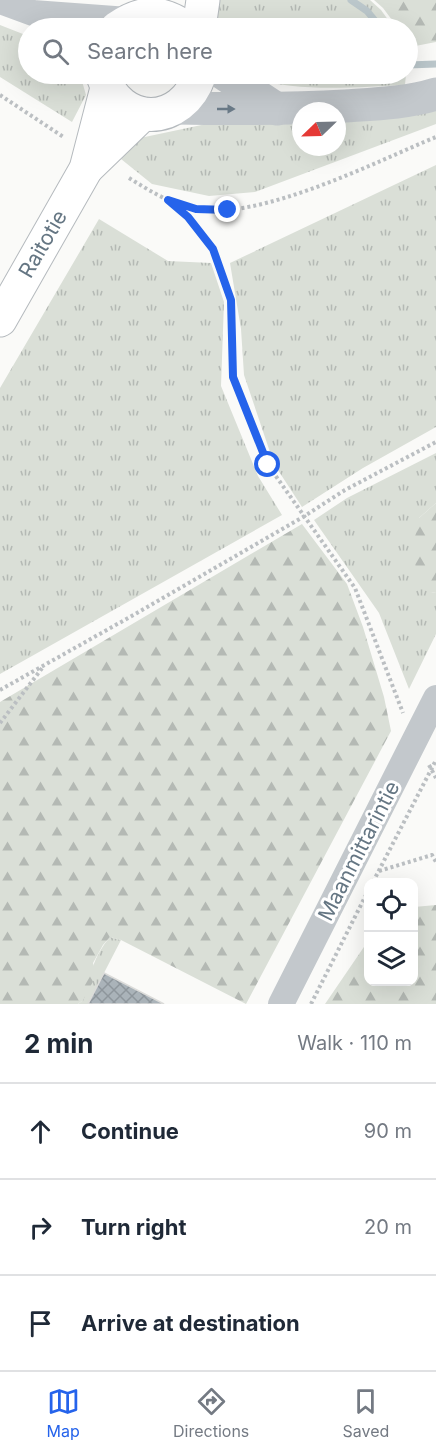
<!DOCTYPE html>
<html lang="en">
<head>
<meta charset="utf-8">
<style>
	:root { --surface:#fff; --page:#f6f6f7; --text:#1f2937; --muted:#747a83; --line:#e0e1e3; --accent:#2563eb }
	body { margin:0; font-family:Inter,sans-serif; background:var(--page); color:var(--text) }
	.controls { position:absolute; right:18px; bottom:18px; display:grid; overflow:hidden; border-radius:12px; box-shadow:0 6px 24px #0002 }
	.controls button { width:54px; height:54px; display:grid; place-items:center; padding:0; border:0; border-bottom:2px solid var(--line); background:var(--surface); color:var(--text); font:30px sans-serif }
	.compass { position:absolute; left:292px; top:102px; width:54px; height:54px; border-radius:50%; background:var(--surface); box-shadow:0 6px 24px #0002; rotate:247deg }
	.stop { position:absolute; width:18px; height:18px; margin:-14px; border:4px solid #2563eb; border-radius:50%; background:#fff }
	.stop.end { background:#2563eb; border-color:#fff; box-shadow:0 2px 6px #0008 }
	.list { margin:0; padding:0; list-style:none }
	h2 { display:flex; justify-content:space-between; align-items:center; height:78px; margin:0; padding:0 24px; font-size:26px }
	h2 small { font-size:20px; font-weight:400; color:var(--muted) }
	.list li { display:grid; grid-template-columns:39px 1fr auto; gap:18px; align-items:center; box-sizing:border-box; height:96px; padding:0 24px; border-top:2px solid var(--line) }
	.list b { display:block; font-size:22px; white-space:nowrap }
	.list em { font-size:20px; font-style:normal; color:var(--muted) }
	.icon { flex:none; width:33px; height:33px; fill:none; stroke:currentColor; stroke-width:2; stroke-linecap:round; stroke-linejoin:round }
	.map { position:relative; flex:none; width:436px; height:1004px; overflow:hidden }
	.search { position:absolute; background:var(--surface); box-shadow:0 6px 24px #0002; left:18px; right:18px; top:18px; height:66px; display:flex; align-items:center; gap:15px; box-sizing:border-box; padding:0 21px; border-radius:33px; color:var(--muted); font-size:22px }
	.sheet { height:366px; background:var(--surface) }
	nav { display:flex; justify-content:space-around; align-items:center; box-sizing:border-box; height:84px; border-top:2px solid var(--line); background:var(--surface); font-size:16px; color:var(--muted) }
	nav a { display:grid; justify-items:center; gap:3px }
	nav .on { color:var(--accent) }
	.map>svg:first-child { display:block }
	.grass { fill:url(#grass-tufts) }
	.forest { fill:url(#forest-firs) }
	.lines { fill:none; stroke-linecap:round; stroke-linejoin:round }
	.stream { stroke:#bbc7cb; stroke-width:7 }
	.building { fill:url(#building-cross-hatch); stroke:#dcdcda; stroke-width:1.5 }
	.primary-casing { stroke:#b5babe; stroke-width:35 }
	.path { stroke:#bbbfc2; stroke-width:4; stroke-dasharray:3 3; stroke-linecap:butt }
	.minor { stroke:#c3c8cc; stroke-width:26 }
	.tertiary { stroke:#c3c8cc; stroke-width:33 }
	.primary { stroke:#fff; stroke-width:33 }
	.oneway { fill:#6a7a87 }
	.route { stroke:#2563eb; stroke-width:8 }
	.labels { text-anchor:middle; stroke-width:6; stroke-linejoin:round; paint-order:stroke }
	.street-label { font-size:21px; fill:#657683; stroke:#fff }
</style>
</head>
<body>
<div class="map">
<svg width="436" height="1004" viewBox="0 0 436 1004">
	<defs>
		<pattern id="grass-tufts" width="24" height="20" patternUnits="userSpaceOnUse" patternTransform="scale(1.5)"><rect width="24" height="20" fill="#dadfd7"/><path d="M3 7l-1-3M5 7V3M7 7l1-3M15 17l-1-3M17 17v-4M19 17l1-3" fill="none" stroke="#b4b9b4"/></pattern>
		<pattern id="forest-firs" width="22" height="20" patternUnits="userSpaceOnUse" patternTransform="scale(1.5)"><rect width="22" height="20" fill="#dadfd7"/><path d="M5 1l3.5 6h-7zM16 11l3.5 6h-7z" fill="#b4b9b4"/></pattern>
		<pattern id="building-cross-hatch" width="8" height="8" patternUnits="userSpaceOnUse" patternTransform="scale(1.5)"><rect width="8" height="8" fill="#aab3b9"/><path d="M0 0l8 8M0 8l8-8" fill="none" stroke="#8e969c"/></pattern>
	</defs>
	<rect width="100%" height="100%" fill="#fafaf8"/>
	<g class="grass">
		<polygon points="220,0 370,0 381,10 394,28 216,28 215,22"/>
		<polygon points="0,25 28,36 28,74 80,74 86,95 72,122 0,77"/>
		<path d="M243,74H406L405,85C356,87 287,94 243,74Z"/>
		<polygon points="436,111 436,124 255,192 209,196 152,184 121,159 140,138 211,123 301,121 301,147 337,147 337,121"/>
		<polygon points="436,165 436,427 363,468 302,507 274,464 244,375 241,329 230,263"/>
		<polygon points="99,219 168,261 211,263 224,302 221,386 258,476 282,515 0,674 0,388"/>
		<polygon points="436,453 436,503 419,518 431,593 436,592 436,634 409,689 379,613 314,520 347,498"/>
		<path d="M110,937L121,940L88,1004H78L83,1000C89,977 94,955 110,937Z"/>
	</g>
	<g class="forest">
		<polygon points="374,0 436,0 436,42 410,47 408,43 408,28 398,28 383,8"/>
		<polygon points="436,503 436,592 431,593 417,579 413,546 419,518"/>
		<polygon points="302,524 347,584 363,627 384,697 391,731 246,1004 121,940 110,937 103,945 93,963 96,976 83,1000 78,1004 0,1004 0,702"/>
		<polygon points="436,905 436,1004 325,1004 368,941 368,982 414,982 414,907"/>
	</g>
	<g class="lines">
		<g class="stream">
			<polyline points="351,0 367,11 381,28"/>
			<polyline points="408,65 436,64"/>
		</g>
	</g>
	<polygon class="building" points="104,973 164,1004 88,1004"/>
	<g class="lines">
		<defs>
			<g id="primary">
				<path d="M117,28C141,11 161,10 186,28"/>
				<polyline points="199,28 203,0"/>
				<path d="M102,74C120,128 182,128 200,74"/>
				<polyline points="86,169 143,114"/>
				<polyline points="0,320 86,169 107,88"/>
			</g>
		</defs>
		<use href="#primary" class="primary-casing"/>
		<g class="path">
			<polyline points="0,95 65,138"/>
			<path d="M129,178C150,191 171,204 195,209C260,221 375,162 436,137"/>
			<polyline points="168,200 188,217 213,249 230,300 233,377 268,465 355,588 403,713"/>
			<polyline points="0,690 137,613 303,517 345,490 436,442"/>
			<polyline points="0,723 43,667"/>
			<polyline points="429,765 436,778"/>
			<polyline points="379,871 432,855 436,862"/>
			<polyline points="373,882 436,760"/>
			<polyline points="311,1004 368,891"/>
		</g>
		<g class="minor">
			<polyline points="0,1 33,13 128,20"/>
			<polyline points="281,1004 436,698"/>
		</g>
		<g class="tertiary">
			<polyline points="224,74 277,109"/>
			<path d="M175,108C232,109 288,109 345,106C375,104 407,103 436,94"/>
		</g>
		<use href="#primary" class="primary"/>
	</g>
	<defs><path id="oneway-solid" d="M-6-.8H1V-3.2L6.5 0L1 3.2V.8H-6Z" transform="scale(1.5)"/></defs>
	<use class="oneway" href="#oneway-solid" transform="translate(226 109)"/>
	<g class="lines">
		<polyline class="route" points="228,210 196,209 168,200 188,217 213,249 231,300 233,377 268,465"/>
	</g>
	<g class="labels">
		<g class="street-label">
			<text transform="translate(43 244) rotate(-60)" y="7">Raitotie</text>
			<text transform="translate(359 851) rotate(-63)" y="7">Maanmittarintie</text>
		</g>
	</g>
</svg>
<div class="controls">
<button><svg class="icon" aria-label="locate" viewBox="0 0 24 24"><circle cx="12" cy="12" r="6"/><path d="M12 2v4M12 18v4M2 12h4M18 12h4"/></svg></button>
<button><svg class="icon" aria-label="layers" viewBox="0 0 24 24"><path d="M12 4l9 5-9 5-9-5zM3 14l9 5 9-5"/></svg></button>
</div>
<svg class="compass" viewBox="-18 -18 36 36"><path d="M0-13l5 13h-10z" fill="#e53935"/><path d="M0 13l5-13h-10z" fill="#747a83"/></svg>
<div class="stop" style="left:268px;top:465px"></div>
<div class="stop end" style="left:228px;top:210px"></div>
<div class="search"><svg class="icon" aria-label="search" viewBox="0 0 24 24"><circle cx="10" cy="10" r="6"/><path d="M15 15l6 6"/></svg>Search here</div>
</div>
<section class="sheet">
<h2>2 min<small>Walk · 110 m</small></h2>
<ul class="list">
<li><svg class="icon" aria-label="ahead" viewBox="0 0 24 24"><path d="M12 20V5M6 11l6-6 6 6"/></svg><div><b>Continue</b></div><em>90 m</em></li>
<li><svg class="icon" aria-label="right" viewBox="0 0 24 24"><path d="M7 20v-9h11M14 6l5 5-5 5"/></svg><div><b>Turn right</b></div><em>20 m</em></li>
<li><svg class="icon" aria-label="arrive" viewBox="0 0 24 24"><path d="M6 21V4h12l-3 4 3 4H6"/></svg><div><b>Arrive at destination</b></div></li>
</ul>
</section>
<nav>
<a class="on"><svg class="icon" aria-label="map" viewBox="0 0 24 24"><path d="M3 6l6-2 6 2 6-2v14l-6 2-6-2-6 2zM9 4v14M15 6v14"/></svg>Map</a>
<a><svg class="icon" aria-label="directions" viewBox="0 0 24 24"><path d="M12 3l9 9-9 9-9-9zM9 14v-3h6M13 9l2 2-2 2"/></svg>Directions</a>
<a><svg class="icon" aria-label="saved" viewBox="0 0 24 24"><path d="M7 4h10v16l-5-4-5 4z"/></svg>Saved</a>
</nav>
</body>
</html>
